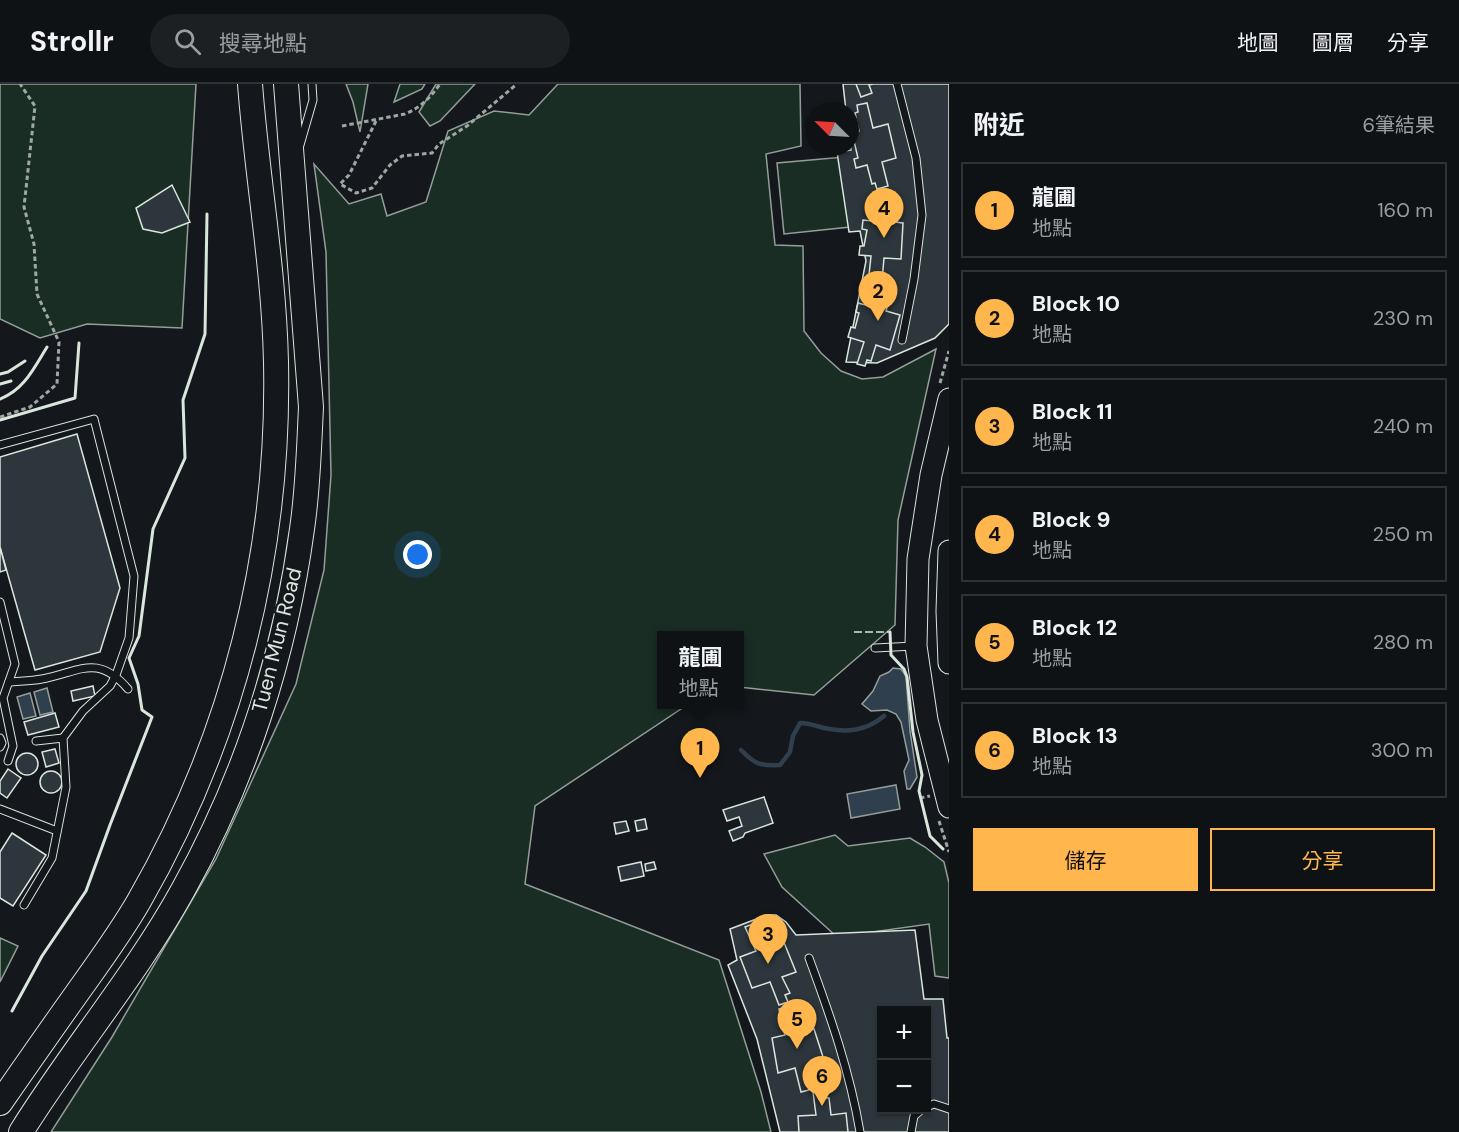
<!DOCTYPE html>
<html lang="zh-TW">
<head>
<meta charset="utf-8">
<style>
	:root { --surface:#0f1215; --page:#1d2022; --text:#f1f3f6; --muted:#9b9ea0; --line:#2f3234; --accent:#ffb74d }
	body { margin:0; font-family:"DM Sans","Noto Sans TC",sans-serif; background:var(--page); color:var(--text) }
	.controls { position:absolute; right:18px; bottom:18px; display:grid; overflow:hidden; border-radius:0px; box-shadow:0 2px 4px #0004 }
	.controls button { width:54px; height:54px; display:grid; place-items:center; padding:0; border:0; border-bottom:2px solid var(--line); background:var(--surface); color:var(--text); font:30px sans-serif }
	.compass { position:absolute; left:805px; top:18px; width:54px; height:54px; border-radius:50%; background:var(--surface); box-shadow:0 2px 4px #0004; rotate:294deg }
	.you { position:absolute; left:418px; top:471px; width:21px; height:21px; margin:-15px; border:4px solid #fff; border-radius:50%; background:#1a73e8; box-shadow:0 0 0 9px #1a73e833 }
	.badge { display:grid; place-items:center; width:39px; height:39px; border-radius:50%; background:var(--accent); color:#111; font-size:20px; font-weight:700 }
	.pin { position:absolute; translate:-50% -50px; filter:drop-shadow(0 2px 3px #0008) }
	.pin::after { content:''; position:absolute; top:32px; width:21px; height:18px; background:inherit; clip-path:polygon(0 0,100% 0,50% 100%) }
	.popup { position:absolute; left:657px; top:547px; width:87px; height:78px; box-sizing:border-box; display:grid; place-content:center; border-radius:0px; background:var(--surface); filter:drop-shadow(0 2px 4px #0005); font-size:20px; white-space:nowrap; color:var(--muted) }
	.popup b { font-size:22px; color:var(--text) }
	.popup::after { content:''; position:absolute; left:50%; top:100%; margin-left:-12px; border:12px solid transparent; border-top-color:var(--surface) }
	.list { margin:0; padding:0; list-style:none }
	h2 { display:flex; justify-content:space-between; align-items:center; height:78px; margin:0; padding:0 24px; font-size:26px }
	h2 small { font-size:20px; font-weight:400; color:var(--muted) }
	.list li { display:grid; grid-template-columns:39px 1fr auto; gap:18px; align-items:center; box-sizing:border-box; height:96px; margin:0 12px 12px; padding:0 12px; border:2px solid var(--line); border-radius:0px }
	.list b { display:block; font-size:22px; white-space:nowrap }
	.list p { margin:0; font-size:20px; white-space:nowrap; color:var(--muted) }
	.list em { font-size:20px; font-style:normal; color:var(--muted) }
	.actions { display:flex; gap:12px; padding:18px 24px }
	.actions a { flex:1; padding:14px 0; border:2px solid var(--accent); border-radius:0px; text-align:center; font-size:21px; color:var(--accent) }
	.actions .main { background:var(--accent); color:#111 }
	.icon { flex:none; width:33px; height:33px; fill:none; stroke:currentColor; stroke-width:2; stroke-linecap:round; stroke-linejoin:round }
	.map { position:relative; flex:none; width:949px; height:1048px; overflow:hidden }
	header { display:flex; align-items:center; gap:36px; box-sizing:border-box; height:84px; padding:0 30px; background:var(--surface); border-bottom:2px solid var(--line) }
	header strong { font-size:28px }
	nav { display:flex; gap:33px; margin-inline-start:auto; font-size:21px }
	.search { width:420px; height:54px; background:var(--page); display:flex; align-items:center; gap:15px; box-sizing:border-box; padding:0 21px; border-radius:33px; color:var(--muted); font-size:22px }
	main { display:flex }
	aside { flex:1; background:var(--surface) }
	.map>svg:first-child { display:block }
	.green { fill:#1a2d24; stroke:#939e99; stroke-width:1.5 }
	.water { fill:#2f3f4d; stroke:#939e99; stroke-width:1.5 }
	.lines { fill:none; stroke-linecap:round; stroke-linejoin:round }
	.stream { stroke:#2f3f4d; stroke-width:4.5 }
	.building { fill:#2c363c; stroke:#d8e6dc; stroke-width:1.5; fill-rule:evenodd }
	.lane-casing { stroke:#d8e6dc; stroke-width:9 }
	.primary-casing { stroke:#d8e6dc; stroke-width:23 }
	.highway-casing { stroke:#d8e6dc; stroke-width:26 }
	.path { stroke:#9da8a2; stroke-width:3; stroke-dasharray:4.5 3; stroke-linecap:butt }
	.lane { stroke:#14181c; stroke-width:7 }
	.primary { stroke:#14181c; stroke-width:21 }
	.highway { stroke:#14181c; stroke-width:24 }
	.fence { stroke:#d8e6dc; stroke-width:1.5; stroke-dasharray:8 3; stroke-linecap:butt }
	.wall { stroke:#d8e6dc; stroke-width:3 }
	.labels { text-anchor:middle; stroke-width:4.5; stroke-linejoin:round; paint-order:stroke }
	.street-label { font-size:21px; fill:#d8e6dc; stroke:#14181c }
</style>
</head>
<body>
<header>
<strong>Strollr</strong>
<div class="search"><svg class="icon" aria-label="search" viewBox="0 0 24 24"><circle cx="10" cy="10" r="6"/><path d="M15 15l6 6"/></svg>搜尋地點</div>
<nav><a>地圖</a><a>圖層</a><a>分享</a></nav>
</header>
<main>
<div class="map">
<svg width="949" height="1048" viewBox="0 0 949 1048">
	<rect width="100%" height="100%" fill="#14181c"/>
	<g class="green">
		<polygon points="0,0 196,0 182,244 87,240 40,254 0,235"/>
		<polygon points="346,0 368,0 360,48 353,18"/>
		<polygon points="400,0 425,0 422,5 394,18"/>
		<polygon points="436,0 475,0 440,37 430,42 419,28"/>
		<polygon points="558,0 800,0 801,62 766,70 775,161 803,162 804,247 821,269 841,287 862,295 883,293 936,265 898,436 895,541 814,611 739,603 739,552 661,552 661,620 687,621 535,722 525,800 719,876 761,1008 771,1048 51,1048 112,953 216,775 296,600 324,486 331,391 326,168 314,80 349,120 381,110 387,132 426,118 448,47 494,27 529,31"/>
		<polygon points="844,73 850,143 784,150 777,79"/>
		<polygon points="835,751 848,762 910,754 925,763 944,778 949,799 949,894 935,892 929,840 837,853 782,803 764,770"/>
		<polygon points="0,854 18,862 0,898"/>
	</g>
	<g class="water">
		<polygon points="893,584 901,585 906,592 910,647 917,693 910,705 907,705 904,687 909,676 901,638 896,630 887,626 871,627 862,620 873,607 880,592 889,588"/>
		<polygon points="47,604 53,628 40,631 34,608"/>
		<polygon points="30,609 36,632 23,635 17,613"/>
		<polygon points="896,701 900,725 851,734 847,710"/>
	</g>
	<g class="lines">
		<path class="stream" d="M741,666C755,680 759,682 780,681L790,668L793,652L800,639C809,639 816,642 824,644C847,649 866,647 884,632"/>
	</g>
	<g class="building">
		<polygon points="843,0 949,0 949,240 935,254 877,279 846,278 866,177 860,147 849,148 837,68 851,66 850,27 846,27"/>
		<polygon points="856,0 873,0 869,1 872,9 861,13"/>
		<polygon points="867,19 873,44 888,40 896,74 882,78 888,102 877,105 875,99 872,100 867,81 856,84 854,75 858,74 854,57 851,57 850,54 850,49 859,47 855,29 858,28 857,21"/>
		<polygon points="172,101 190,138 162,149 143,145 136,124"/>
		<polygon points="878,111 889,111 887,137 903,139 901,175 884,174 882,197 871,196 872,192 869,191 871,172 859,171 860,162 864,162 867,146 862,145 863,136 872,137 873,120 877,120"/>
		<polygon points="880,199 888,202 886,207 891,208 886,227 900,231 890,266 876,261 871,277 867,276 865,282 857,280 864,258 848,253 851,243 855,244 859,229 856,228 858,219 873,223"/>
		<polygon points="77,350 120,504 100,568 35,586 0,463 0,373"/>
		<polygon points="0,463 6,486 0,488"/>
		<polygon points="93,602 95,612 73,617 71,607"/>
		<polygon points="55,629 59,643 28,651 24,638"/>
		<polygon points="55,665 59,679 46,683 42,668"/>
		<circle cx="27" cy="680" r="11"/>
		<polygon points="8,685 21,694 7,714 0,709 0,697"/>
		<circle cx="51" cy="698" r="11"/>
		<polygon points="764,713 773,739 745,749 743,753 733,757 729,747 742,742 739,733 727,737 723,726"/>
		<polygon points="645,735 647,745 637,747 635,737"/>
		<polygon points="626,737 629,747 616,750 614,739"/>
		<polygon points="12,749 46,771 13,822 0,814 0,768"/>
		<polygon points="641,778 644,792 621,797 618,783"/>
		<polygon points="654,778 656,785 646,787 645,780"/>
		<path d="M767,831H776L786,838L796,851L915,846L924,915H943L947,954H949V1048H780L757,955L728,881L737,876L730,845ZM882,926H926V1026H882Z"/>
		<polygon points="753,840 755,848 761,846 768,863 783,856 796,888 782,893 790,909 785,911 788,918 779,921 770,898 752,904 740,873 756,867 745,843"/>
		<polygon points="787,923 790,931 793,930 799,949 814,945 824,976 808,980 812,999 808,1000 809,1006 801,1008 795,984 778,989 772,954 785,951 779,925"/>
		<polygon points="822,1007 823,1014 829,1014 831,1031 846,1029 848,1048 799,1048 798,1032 816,1031 813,1008"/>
	</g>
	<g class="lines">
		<defs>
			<g id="lane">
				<polyline points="897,0 916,74 922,131 914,195 902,256"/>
				<polyline points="300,61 313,16 312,0"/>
				<polyline points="0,361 94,335 134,492 129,554 116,591 110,602 83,627 63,654 66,703 52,774 24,821"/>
				<polyline points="0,518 15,580 3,614 13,662 8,677"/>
				<polyline points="875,564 914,562"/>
				<path d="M9,598C19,597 31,597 42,595C80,588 97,569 128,605"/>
				<polyline points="0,654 2,659 0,663"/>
				<polyline points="36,657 63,654"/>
				<polyline points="0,725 57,747"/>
				<path d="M809,874C830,931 850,988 860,1048"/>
				<polyline points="926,1023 934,1020 949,1025"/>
				<polyline points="911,1048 914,1032 921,1026"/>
			</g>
			<g id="primary">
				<polyline points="949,315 931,391 918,475 916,562 927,636 949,723"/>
				<polyline points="949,467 947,527 949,579"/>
			</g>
			<g id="highway">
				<path d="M0,1019C25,983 50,947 75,912C97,881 120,850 139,817C234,652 280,467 276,278C274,185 257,93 250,0"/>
				<path d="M21,1048C72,966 136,891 183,806C245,695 285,571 302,445C308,405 309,364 311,323L286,0"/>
			</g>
		</defs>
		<use href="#lane" class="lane-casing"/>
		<use href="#primary" class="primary-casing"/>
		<use href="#highway" class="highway-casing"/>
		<g class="path">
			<polyline points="376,37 349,91 340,100 356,109 372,104 390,81 402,72 432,69 439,60 467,42 517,0"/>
			<path d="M342,42L405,30C420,24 431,13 440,0"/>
			<polyline points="940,299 949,267"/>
			<polyline points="0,333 30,323 57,300 59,258 37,210 34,160 24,123 35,22 20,0"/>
			<polyline points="920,714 930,712"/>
			<polyline points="939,737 949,768"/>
		</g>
		<use href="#lane" class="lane"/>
		<use href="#primary" class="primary"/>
		<use href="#highway" class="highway"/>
		<polyline class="fence" points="854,548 890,548"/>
		<g class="wall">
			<polyline points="0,290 8,288 25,277"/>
			<polyline points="0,300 11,297"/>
			<path d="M0,315C24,306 34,284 47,263"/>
			<polyline points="0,336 75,314 79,259"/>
			<polyline points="890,548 891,571 904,585 907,593 913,648 922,691 919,707 930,752 943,765"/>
			<polyline points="12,927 42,872 86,807 110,741 152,633 142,626 138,600 129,574 139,552 153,445 185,374 183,316 205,250 207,130"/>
		</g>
	</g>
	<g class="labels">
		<g class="street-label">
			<text transform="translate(277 556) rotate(-76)" y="7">Tuen Mun Road</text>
		</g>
	</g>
</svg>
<div class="controls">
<button>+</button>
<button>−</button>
</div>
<svg class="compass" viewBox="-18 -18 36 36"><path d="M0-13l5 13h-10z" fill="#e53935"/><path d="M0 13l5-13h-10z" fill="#9b9ea0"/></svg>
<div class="you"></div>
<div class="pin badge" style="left:700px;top:694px">1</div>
<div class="popup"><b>龍圃</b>地點</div>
<div class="pin badge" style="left:878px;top:237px">2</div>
<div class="pin badge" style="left:768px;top:880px">3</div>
<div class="pin badge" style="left:884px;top:154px">4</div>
<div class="pin badge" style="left:797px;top:965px">5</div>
<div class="pin badge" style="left:822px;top:1022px">6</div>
</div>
<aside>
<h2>附近<small>6筆結果</small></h2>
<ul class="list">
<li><span class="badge">1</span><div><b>龍圃</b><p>地點</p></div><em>160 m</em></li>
<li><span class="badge">2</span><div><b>Block 10</b><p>地點</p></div><em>230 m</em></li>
<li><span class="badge">3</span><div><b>Block 11</b><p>地點</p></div><em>240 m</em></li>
<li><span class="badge">4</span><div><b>Block 9</b><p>地點</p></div><em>250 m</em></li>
<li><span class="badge">5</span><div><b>Block 12</b><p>地點</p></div><em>280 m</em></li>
<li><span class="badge">6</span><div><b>Block 13</b><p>地點</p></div><em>300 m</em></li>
</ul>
<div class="actions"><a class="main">儲存</a><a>分享</a></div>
</aside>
</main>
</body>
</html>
